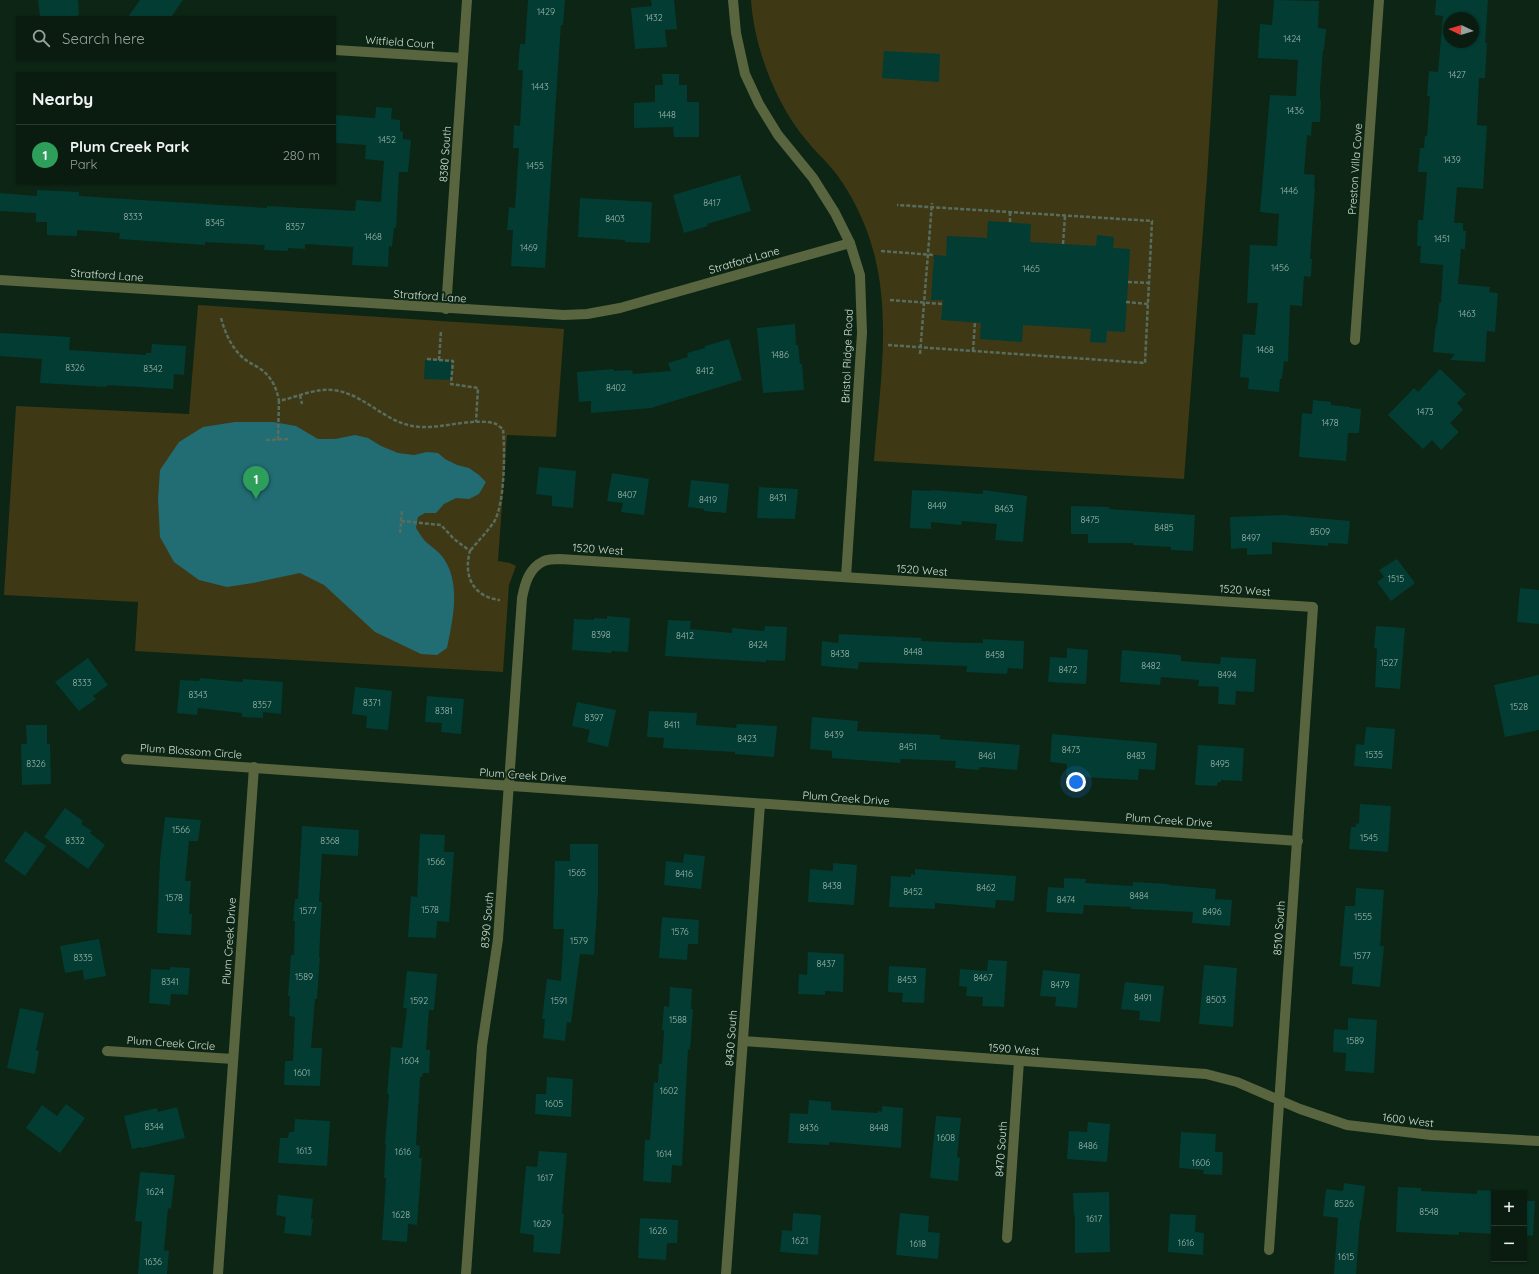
<!DOCTYPE html>
<html lang="en">
<head>
<meta charset="utf-8">
<style>
	:root { --surface:#0a1c0f; --page:#18291d; --text:#f1f3f6; --muted:#99a19e; --line:#2a3a2f; --accent:#8c9099 }
	body { margin:0; font-family:Quicksand,sans-serif; background:var(--page); color:var(--text) }
	.controls { position:absolute; right:12px; bottom:12px; display:grid; overflow:hidden; border-radius:0px; box-shadow:0 1px 3px #0004 }
	.controls button { width:36px; height:36px; display:grid; place-items:center; padding:0; border:0; border-bottom:1px solid var(--line); background:var(--surface); color:var(--text); font:20px sans-serif }
	.compass { position:absolute; left:1443px; top:12px; width:36px; height:36px; border-radius:50%; background:var(--surface); box-shadow:0 1px 3px #0004; rotate:274deg }
	.you { position:absolute; left:1076px; top:782px; width:14px; height:14px; margin:-10px; border:3px solid #fff; border-radius:50%; background:#1a73e8; box-shadow:0 0 0 6px #1a73e833 }
	.badge { display:grid; place-items:center; width:26px; height:26px; border-radius:50%; background:var(--accent); color:#fff; font-size:13px; font-weight:700 }
	.pin { position:absolute; translate:-50% -33px; filter:drop-shadow(0 1px 2px #0008) }
	.pin::after { content:''; position:absolute; top:21px; width:14px; height:12px; background:inherit; clip-path:polygon(0 0,100% 0,50% 100%) }
	.list { margin:0; padding:0; list-style:none }
	h2 { display:flex; justify-content:space-between; align-items:center; height:52px; margin:0; padding:0 16px; font-size:17px }
	h2 small { font-size:13px; font-weight:400; color:var(--muted) }
	.list li { display:grid; grid-template-columns:26px 1fr auto; gap:12px; align-items:center; box-sizing:border-box; height:60px; padding:0 16px; border-top:1px solid var(--line) }
	.list b { display:block; font-size:15px; white-space:nowrap }
	.list p { margin:0; font-size:13px; white-space:nowrap; color:var(--muted) }
	.list em { font-size:13px; font-style:normal; color:var(--muted) }
	.icon { flex:none; width:22px; height:22px; fill:none; stroke:currentColor; stroke-width:2; stroke-linecap:round; stroke-linejoin:round }
	.map { position:relative; flex:none; width:1539px; height:1274px; overflow:hidden }
	.search { position:absolute; background:var(--surface); box-shadow:0 1px 3px #0004; left:16px; top:16px; width:320px; height:44px; display:flex; align-items:center; gap:10px; box-sizing:border-box; padding:0 14px; border-radius:0px; color:var(--muted); font-size:15px }
	.panel { position:absolute; background:var(--surface); box-shadow:0 1px 3px #0004; left:16px; top:72px; width:320px; height:112px; border-radius:0px }
	.map>svg:first-child { display:block }
	.green { fill:#3f3815 }
	.water { fill:#226c74 }
	.building { fill:#033c33; fill-rule:evenodd }
	.lines { fill:none; stroke-linecap:round; stroke-linejoin:round }
	.path { stroke:#586d5e; stroke-width:2.5; stroke-dasharray:4 2; stroke-linecap:butt }
	.street { stroke:#58653f; stroke-width:10 }
	.labels { text-anchor:middle; stroke-width:4; stroke-linejoin:round; paint-order:stroke }
	.number-label { font-size:9px; fill:#9eb8ac }
	.street-label { font-size:11px; fill:#d2e1d5; stroke:#0d2514 }
</style>
</head>
<body>
<div class="map">
<svg width="1539" height="1274" viewBox="0 0 1539 1274">
	<rect width="100%" height="100%" fill="#0d2514"/>
	<g class="green">
		<path d="M751,0H1218L1207,178L1184,479L874,461C880,381 896,295 862,219C854,200 842,179 827,163C821,156 813,149 807,141C776,105 754,47 751,0Z"/>
		<polygon points="198,305 564,329 556,437 507,435 498,561 510,563 516,566 509,585 503,672 135,651 138,602 4,595 16,406 189,414"/>
	</g>
	<path class="water" d="M235,422H273L296,426L318,439H335L355,435L368,438L381,446L398,453L414,455L427,452L438,453L445,459L457,465L469,468L479,475L486,482L479,494L469,499L456,498L444,504L436,513H425L418,517L416,528C419,532 421,537 425,541C430,546 437,550 441,555C462,580 453,619 447,648L437,655L421,654L375,632L324,585L300,573L253,583L227,587L199,580L174,562L160,537L158,499L160,470L179,442L203,427Z"/>
	<g class="building">
		<polygon points="38,0 78,0 79,15 73,17 40,17"/>
		<polygon points="140,0 183,0 171,17 128,17"/>
		<polygon points="528,0 565,0 563,25 561,25 559,52 545,268 511,266 513,230 507,230 509,207 515,208 519,148 513,148 514,125 520,126 523,70 518,70 520,44 525,44"/>
		<polygon points="651,0 674,0 677,29 665,30 667,47 635,49 631,8 652,6"/>
		<polygon points="1274,0 1319,1 1318,28 1326,29 1324,50 1323,50 1320,89 1320,100 1321,100 1320,122 1312,122 1311,136 1307,135 1304,174 1315,175 1314,187 1315,187 1310,259 1312,259 1311,277 1304,276 1302,306 1290,305 1288,362 1284,361 1282,379 1280,379 1279,392 1248,389 1249,378 1240,377 1243,334 1255,335 1258,303 1247,303 1250,245 1277,246 1279,214 1260,212 1270,95 1296,96 1298,60 1258,58 1260,24 1272,25"/>
		<path d="M1436,0H1488L1485,43H1487L1485,78H1479L1477,125L1487,126L1483,189L1457,187L1454,223H1463V231H1466L1465,249H1461L1458,284L1490,287L1489,292L1498,293L1495,332L1487,331L1485,362L1450,360L1455,354L1433,352L1436,324L1437,325L1439,303H1441L1443,265L1420,263L1421,246H1417L1418,220H1423L1427,172H1418L1420,148H1424L1425,136H1427L1430,96H1427L1429,71L1438,72L1443,16L1435,15ZM1449,18H1473V42H1449Z"/>
		<polygon points="884,51 940,54 939,82 882,78"/>
		<polygon points="662,74 679,74 679,85 687,85 687,102 699,102 699,137 674,137 673,127 634,128 634,103 655,102 655,85 663,85"/>
		<polygon points="376,107 392,108 391,119 400,120 400,131 403,132 403,139 411,140 408,172 399,172 396,228 394,228 392,247 389,246 388,267 352,265 353,247 305,244 305,249 288,248 288,251 264,250 265,245 205,242 205,245 119,239 120,233 77,230 77,236 47,235 47,222 36,222 36,213 0,211 0,193 37,196 37,190 79,192 79,196 267,208 267,206 355,211 356,200 381,202 384,161 365,159 366,145 335,143 335,115 375,118"/>
		<polygon points="740,175 751,211 707,224 708,226 684,233 673,195"/>
		<polygon points="580,198 652,202 650,243 625,242 625,240 578,237"/>
		<polygon points="988,221 1031,224 1030,242 1096,246 1097,235 1114,237 1113,248 1130,249 1125,332 1107,331 1106,343 1090,342 1091,329 1023,325 1022,342 980,339 981,323 941,320 943,300 931,300 934,255 946,256 947,236 987,238"/>
		<polygon points="795,324 796,345 798,345 800,364 802,364 804,390 763,393 757,328"/>
		<polygon points="0,333 70,337 69,350 146,355 146,353 151,353 152,344 186,346 184,375 174,374 173,389 107,385 107,387 40,383 42,359 0,356"/>
		<polygon points="729,339 742,380 651,408 591,413 591,401 579,402 577,372 614,369 614,371 632,370 633,374 671,371 668,363 688,357 687,353 705,348 705,346"/>
		<polygon points="425,360 451,361 451,380 424,379"/>
		<polygon points="1440,369 1466,394 1457,403 1463,410 1450,423 1459,432 1441,450 1432,440 1423,449 1388,415 1414,388 1418,392"/>
		<polygon points="1313,400 1331,402 1331,405 1350,407 1350,408 1361,409 1359,433 1348,433 1346,461 1299,457 1302,413 1312,414"/>
		<polygon points="539,467 576,471 573,508 552,506 552,496 536,494"/>
		<polygon points="612,473 649,479 644,515 621,512 623,503 607,501"/>
		<polygon points="691,480 729,484 726,513 704,511 704,509 688,507"/>
		<polygon points="759,487 798,489 795,519 757,518"/>
		<polygon points="912,490 931,491 931,490 983,494 983,490 1027,496 1023,542 995,540 997,524 962,521 961,525 931,522 931,529 910,528"/>
		<polygon points="1071,506 1109,507 1109,509 1195,515 1193,551 1171,550 1171,547 1133,545 1133,543 1088,543 1088,534 1071,534"/>
		<polygon points="1283,515 1350,521 1348,544 1328,543 1328,546 1272,542 1272,554 1247,555 1247,548 1231,549 1230,517"/>
		<polygon points="1397,559 1415,583 1391,601 1377,582 1384,577 1379,570"/>
		<polygon points="1520,588 1539,590 1539,624 1517,622"/>
		<polygon points="607,616 630,618 628,652 612,651 611,653 572,650 574,619 594,620 594,618 607,619"/>
		<polygon points="668,620 691,621 690,629 732,633 732,628 764,631 765,626 787,627 785,661 766,660 766,662 665,656"/>
		<polygon points="1376,626 1405,628 1400,689 1375,687 1377,649 1374,648"/>
		<polygon points="839,634 922,638 921,641 968,643 983,643 983,639 1024,641 1023,669 1008,668 1007,674 966,672 967,666 859,662 858,669 821,666 822,641 838,643"/>
		<polygon points="1067,648 1088,650 1086,684 1048,682 1050,657 1067,658"/>
		<polygon points="1122,650 1181,655 1181,661 1220,664 1221,657 1256,659 1254,692 1236,691 1235,705 1218,704 1219,687 1198,686 1199,680 1161,677 1160,685 1120,682"/>
		<polygon points="88,658 108,685 93,696 96,699 79,711 55,682"/>
		<polygon points="1539,675 1539,730 1505,737 1494,685"/>
		<polygon points="200,678 243,682 243,679 283,682 281,714 263,712 263,718 242,717 242,713 198,708 197,715 177,713 180,680 199,681"/>
		<polygon points="355,687 392,691 388,730 366,728 367,716 352,714"/>
		<polygon points="427,696 464,699 461,734 441,732 442,723 425,722"/>
		<polygon points="577,702 616,710 608,747 587,742 590,730 572,726"/>
		<polygon points="649,711 697,713 696,725 736,728 737,724 777,726 774,757 735,754 735,752 663,748 664,738 647,737"/>
		<polygon points="812,717 858,721 857,731 940,735 940,739 1020,745 1017,770 980,767 979,770 955,768 956,761 901,759 900,763 832,758 832,751 810,749"/>
		<polygon points="26,725 47,725 47,744 50,744 51,784 22,785 21,744 27,744"/>
		<polygon points="1366,727 1395,729 1392,769 1354,766 1356,744 1364,745"/>
		<polygon points="1052,734 1157,743 1155,770 1139,769 1138,780 1066,776 1067,764 1050,762"/>
		<polygon points="1198,745 1244,748 1242,781 1221,780 1221,782 1218,782 1217,786 1195,785"/>
		<polygon points="1360,804 1391,806 1388,852 1349,849 1351,827 1356,827 1356,823 1359,824"/>
		<polygon points="65,808 83,821 81,824 92,831 90,833 105,845 88,869 44,837"/>
		<polygon points="165,817 201,820 198,841 189,841 185,881 191,881 189,914 192,914 191,935 157,933 160,860"/>
		<polygon points="302,826 359,830 358,856 322,854 319,902 322,902 319,957 320,957 317,999 315,999 311,1048 322,1048 320,1086 284,1085 285,1061 293,1061 295,1017 289,1016 290,996 288,996 291,955 294,955 295,921 293,921 295,899 298,899"/>
		<polygon points="25,831 46,846 25,876 4,861"/>
		<polygon points="420,834 445,835 444,852 454,852 449,922 437,921 436,938 408,937 411,896 417,897"/>
		<polygon points="570,844 598,844 598,893 594,955 580,954 571,1023 567,1022 565,1041 543,1038 545,1019 542,1019 547,979 561,981 564,929 553,929 555,861 570,861"/>
		<polygon points="684,854 705,856 701,889 664,885 666,861 683,863"/>
		<polygon points="833,863 857,865 854,905 808,902 810,869 833,871"/>
		<polygon points="915,869 1016,876 1014,901 996,900 995,908 935,903 935,909 889,907 891,876 911,877 911,874 915,875"/>
		<polygon points="1064,878 1086,879 1085,883 1133,886 1133,882 1169,884 1169,885 1216,889 1215,899 1232,900 1230,926 1192,923 1193,912 1131,909 1131,907 1084,905 1083,914 1046,912 1048,887 1064,888"/>
		<polygon points="1356,888 1384,890 1380,946 1384,946 1380,987 1352,984 1353,967 1340,966 1345,906 1355,906"/>
		<polygon points="662,917 699,920 698,944 688,944 687,960 659,958"/>
		<polygon points="99,939 106,976 84,980 83,970 65,973 60,946"/>
		<polygon points="808,952 844,954 843,992 825,991 825,995 798,994 799,974 807,975"/>
		<polygon points="988,960 1007,961 1004,1007 982,1006 983,997 966,996 967,987 959,986 960,969 987,971"/>
		<polygon points="1204,965 1237,968 1233,1027 1199,1024"/>
		<polygon points="889,966 926,968 924,1003 902,1002 903,993 888,992"/>
		<polygon points="170,967 190,968 188,995 171,994 170,1005 149,1003 151,969 170,970"/>
		<polygon points="1043,970 1080,974 1077,1008 1055,1006 1056,997 1040,996"/>
		<polygon points="407,971 437,974 434,1010 429,1010 426,1050 430,1050 429,1073 423,1073 422,1077 420,1077 416,1145 420,1146 419,1158 422,1158 417,1225 408,1224 407,1242 382,1240 386,1178 384,1178 386,1144 385,1144 389,1094 387,1094 391,1047 402,1048 407,1008 403,1008"/>
		<polygon points="1125,982 1164,986 1160,1022 1139,1020 1140,1011 1121,1009"/>
		<polygon points="670,987 692,989 691,1009 693,1009 690,1050 688,1049 682,1166 672,1165 671,1183 643,1181 645,1140 650,1140 654,1082 658,1083 659,1064 662,1064 664,1030 662,1030 664,1006 669,1007"/>
		<polygon points="20,1008 44,1013 36,1050 39,1051 35,1074 7,1068"/>
		<polygon points="1348,1018 1377,1020 1374,1073 1345,1071 1346,1053 1333,1052 1334,1029 1348,1030"/>
		<polygon points="547,1077 573,1079 571,1117 535,1114 536,1094 546,1094"/>
		<polygon points="809,1100 831,1102 831,1110 878,1113 878,1111 882,1112 882,1106 903,1108 901,1148 829,1142 829,1145 788,1143 790,1113 808,1114"/>
		<polygon points="66,1104 85,1118 60,1153 26,1128 42,1105 57,1116"/>
		<polygon points="177,1107 185,1138 142,1148 142,1147 132,1149 124,1116 157,1108 158,1112"/>
		<polygon points="936,1116 961,1118 957,1157 960,1158 958,1181 930,1178"/>
		<polygon points="295,1119 330,1121 327,1166 278,1163 280,1138 288,1138 289,1132 294,1132"/>
		<polygon points="1088,1122 1110,1124 1107,1162 1067,1159 1069,1131 1087,1132"/>
		<polygon points="1181,1132 1216,1134 1215,1152 1223,1152 1222,1175 1203,1174 1204,1170 1179,1168"/>
		<polygon points="539,1151 567,1153 562,1214 564,1214 560,1254 533,1252 534,1235 520,1233 526,1166 537,1167"/>
		<polygon points="140,1172 175,1175 171,1209 168,1208 164,1250 169,1251 167,1274 138,1274 142,1222 135,1221"/>
		<polygon points="1344,1183 1365,1186 1361,1220 1360,1220 1356,1274 1334,1274 1338,1218 1323,1216 1326,1189 1343,1191"/>
		<polygon points="1398,1187 1421,1188 1421,1191 1477,1194 1477,1190 1501,1191 1501,1193 1494,1193 1494,1234 1459,1232 1459,1235 1396,1232"/>
		<polygon points="1109,1192 1110,1252 1075,1253 1075,1215 1074,1215 1073,1193"/>
		<polygon points="278,1195 313,1199 311,1219 313,1219 311,1236 284,1233 286,1217 276,1215"/>
		<polygon points="1524,1201 1535,1201 1533,1236 1524,1235"/>
		<polygon points="793,1213 821,1215 818,1255 780,1252 782,1230 792,1231"/>
		<polygon points="900,1213 929,1216 928,1232 940,1233 938,1259 896,1255"/>
		<polygon points="1170,1214 1196,1215 1195,1232 1204,1233 1203,1255 1168,1252"/>
		<polygon points="640,1218 678,1220 677,1243 667,1243 666,1260 638,1258"/>
	</g>
	<g class="lines">
		<g class="path">
			<polyline points="1010,222 1010,212"/>
			<polyline points="1063,244 1065,216"/>
			<polyline points="881,251 934,255"/>
			<polyline points="1128,282 1149,283"/>
			<polyline points="890,300 943,304"/>
			<polyline points="1126,302 1148,304"/>
			<path d="M221,318C225,332 230,345 241,356C247,362 255,365 262,370C272,378 277,389 279,401"/>
			<polyline points="888,345 1145,363 1152,221 897,205"/>
			<polyline points="973,351 975,322"/>
			<polyline points="920,354 932,203"/>
			<polyline points="427,359 453,361 451,384 478,388 476,422"/>
			<polyline points="439,360 441,331"/>
			<polyline points="300,395 302,404"/>
			<polyline points="266,440 288,439"/>
			<path d="M278,440L279,401C297,397 315,388 333,390C367,394 386,426 422,427C443,428 478,417 496,424C498,425 501,428 503,429C505,450 505,504 494,522C487,532 478,541 470,551"/>
			<path d="M401,521L441,525L454,539L470,551C463,576 473,597 500,600"/>
			<polyline points="400,533 402,510"/>
		</g>
		<g class="street">
			<polyline points="733,0 736,33 745,74 759,104 778,135 813,178 835,213 850,243 860,275 862,333 846,577"/>
			<polyline points="335,50 463,58"/>
			<polyline points="0,280 564,315 587,314 620,308 850,243"/>
			<polyline points="446,309 467,0"/>
			<polyline points="1355,340 1379,0"/>
			<polyline points="126,759 1298,841"/>
			<polyline points="743,1041 1206,1074 1237,1082 1300,1109 1347,1125 1431,1135 1539,1141"/>
			<polyline points="107,1051 233,1059"/>
			<polyline points="1007,1238 1019,1061"/>
			<polyline points="218,1274 254,767"/>
			<path d="M466,1274L482,1046L498,939L522,598C525,583 529,568 544,561C549,559 556,559 560,559L1313,607L1269,1250"/>
			<polyline points="726,1274 760,804"/>
		</g>
	</g>
	<g class="labels">
		<g class="number-label">
			<text x="546" y="15">1429</text>
			<text x="654" y="21">1432</text>
			<text x="1292" y="42">1424</text>
			<text x="1457" y="78">1427</text>
			<text x="540" y="90">1443</text>
			<text x="1295" y="114">1436</text>
			<text x="667" y="118">1448</text>
			<text x="387" y="143">1452</text>
			<text x="1452" y="163">1439</text>
			<text x="535" y="169">1455</text>
			<text x="1289" y="194">1446</text>
			<text x="712" y="206">8417</text>
			<text x="133" y="220">8333</text>
			<text x="615" y="222">8403</text>
			<text x="215" y="226">8345</text>
			<text x="295" y="230">8357</text>
			<text x="373" y="240">1468</text>
			<text x="1442" y="242">1451</text>
			<text x="529" y="251">1469</text>
			<text x="1280" y="271">1456</text>
			<text x="1031" y="272">1465</text>
			<text x="1467" y="317">1463</text>
			<text x="1265" y="353">1468</text>
			<text x="780" y="358">1486</text>
			<text x="75" y="371">8326</text>
			<text x="153" y="372">8342</text>
			<text x="705" y="374">8412</text>
			<text x="616" y="391">8402</text>
			<text x="1425" y="415">1473</text>
			<text x="1330" y="426">1478</text>
			<text x="627" y="498">8407</text>
			<text x="778" y="501">8431</text>
			<text x="708" y="503">8419</text>
			<text x="937" y="509">8449</text>
			<text x="1004" y="512">8463</text>
			<text x="1090" y="523">8475</text>
			<text x="1164" y="531">8485</text>
			<text x="1320" y="535">8509</text>
			<text x="1251" y="541">8497</text>
			<text x="1396" y="582">1515</text>
			<text x="601" y="638">8398</text>
			<text x="685" y="639">8412</text>
			<text x="758" y="648">8424</text>
			<text x="913" y="655">8448</text>
			<text x="840" y="657">8438</text>
			<text x="995" y="658">8458</text>
			<text x="1389" y="666">1527</text>
			<text x="1151" y="669">8482</text>
			<text x="1068" y="673">8472</text>
			<text x="1227" y="678">8494</text>
			<text x="82" y="686">8333</text>
			<text x="198" y="698">8343</text>
			<text x="372" y="706">8371</text>
			<text x="262" y="708">8357</text>
			<text x="1519" y="710">1528</text>
			<text x="444" y="714">8381</text>
			<text x="594" y="721">8397</text>
			<text x="672" y="728">8411</text>
			<text x="834" y="738">8439</text>
			<text x="747" y="742">8423</text>
			<text x="908" y="750">8451</text>
			<text x="1071" y="753">8473</text>
			<text x="1374" y="758">1535</text>
			<text x="987" y="759">8461</text>
			<text x="1136" y="759">8483</text>
			<text x="36" y="767">8326</text>
			<text x="1220" y="767">8495</text>
			<text x="181" y="833">1566</text>
			<text x="1369" y="841">1545</text>
			<text x="75" y="844">8332</text>
			<text x="330" y="844">8368</text>
			<text x="436" y="865">1566</text>
			<text x="577" y="876">1565</text>
			<text x="684" y="877">8416</text>
			<text x="832" y="889">8438</text>
			<text x="986" y="891">8462</text>
			<text x="913" y="895">8452</text>
			<text x="1139" y="899">8484</text>
			<text x="174" y="901">1578</text>
			<text x="1066" y="903">8474</text>
			<text x="430" y="913">1578</text>
			<text x="308" y="914">1577</text>
			<text x="1212" y="915">8496</text>
			<text x="1363" y="920">1555</text>
			<text x="680" y="935">1576</text>
			<text x="579" y="944">1579</text>
			<text x="1362" y="959">1577</text>
			<text x="83" y="961">8335</text>
			<text x="826" y="967">8437</text>
			<text x="304" y="980">1589</text>
			<text x="983" y="981">8467</text>
			<text x="907" y="983">8453</text>
			<text x="170" y="985">8341</text>
			<text x="1060" y="988">8479</text>
			<text x="1143" y="1001">8491</text>
			<text x="1216" y="1003">8503</text>
			<text x="419" y="1004">1592</text>
			<text x="559" y="1004">1591</text>
			<text x="678" y="1023">1588</text>
			<text x="1355" y="1044">1589</text>
			<text x="410" y="1064">1604</text>
			<text x="302" y="1076">1601</text>
			<text x="669" y="1094">1602</text>
			<text x="554" y="1107">1605</text>
			<text x="154" y="1130">8344</text>
			<text x="809" y="1131">8436</text>
			<text x="879" y="1131">8448</text>
			<text x="946" y="1141">1608</text>
			<text x="1088" y="1149">8486</text>
			<text x="304" y="1154">1613</text>
			<text x="403" y="1155">1616</text>
			<text x="664" y="1157">1614</text>
			<text x="1201" y="1166">1606</text>
			<text x="545" y="1181">1617</text>
			<text x="155" y="1195">1624</text>
			<text x="1344" y="1207">8526</text>
			<text x="1429" y="1215">8548</text>
			<text x="401" y="1218">1628</text>
			<text x="1094" y="1222">1617</text>
			<text x="542" y="1227">1629</text>
			<text x="658" y="1234">1626</text>
			<text x="800" y="1244">1621</text>
			<text x="1186" y="1246">1616</text>
			<text x="918" y="1247">1618</text>
			<text x="1346" y="1260">1615</text>
			<text x="153" y="1265">1636</text>
		</g>
		<g class="street-label">
			<text transform="translate(400 42) rotate(4)" y="4">Witfield Court</text>
			<text transform="translate(445 154) rotate(-86)" y="4">8380 South</text>
			<text transform="translate(1355 169) rotate(-86)" y="4">Preston Villa Cove</text>
			<text transform="translate(744 260) rotate(-16)" y="4">Stratford Lane</text>
			<text transform="translate(107 275) rotate(4)" y="4">Stratford Lane</text>
			<text transform="translate(430 296) rotate(4)" y="4">Stratford Lane</text>
			<text transform="translate(847 356) rotate(-88)" y="4">Bristol Ridge Road</text>
			<text transform="translate(598 549) rotate(4)" y="4">1520 West</text>
			<text transform="translate(922 570) rotate(4)" y="4">1520 West</text>
			<text transform="translate(1245 590) rotate(4)" y="4">1520 West</text>
			<text transform="translate(191 751) rotate(4)" y="4">Plum Blossom Circle</text>
			<text transform="translate(523 775) rotate(4)" y="4">Plum Creek Drive</text>
			<text transform="translate(846 798) rotate(4)" y="4">Plum Creek Drive</text>
			<text transform="translate(1169 820) rotate(4)" y="4">Plum Creek Drive</text>
			<text transform="translate(487 920) rotate(-85)" y="4">8390 South</text>
			<text transform="translate(1279 928) rotate(-86)" y="4">8510 South</text>
			<text transform="translate(229 941) rotate(-86)" y="4">Plum Creek Drive</text>
			<text transform="translate(731 1038) rotate(-86)" y="4">8430 South</text>
			<text transform="translate(171 1043) rotate(4)" y="4">Plum Creek Circle</text>
			<text transform="translate(1014 1049) rotate(4)" y="4">1590 West</text>
			<text transform="translate(1408 1120) rotate(7)" y="4">1600 West</text>
			<text transform="translate(1001 1149) rotate(-86)" y="4">8470 South</text>
		</g>
	</g>
</svg>
<div class="controls">
<button>+</button>
<button>−</button>
</div>
<svg class="compass" viewBox="-18 -18 36 36"><path d="M0-13l5 13h-10z" fill="#e53935"/><path d="M0 13l5-13h-10z" fill="#99a19e"/></svg>
<div class="you"></div>
<div class="pin badge" style="left:256px;top:499px;background:#2e9e5b">1</div>
<div class="search"><svg class="icon" aria-label="search" viewBox="0 0 24 24"><circle cx="10" cy="10" r="6"/><path d="M15 15l6 6"/></svg>Search here</div>
<section class="panel">
<h2>Nearby<small></small></h2>
<ul class="list">
<li><span class="badge" style="background:#2e9e5b">1</span><div><b>Plum Creek Park</b><p>Park</p></div><em>280 m</em></li>
</ul>
</section>
</div>
</body>
</html>
